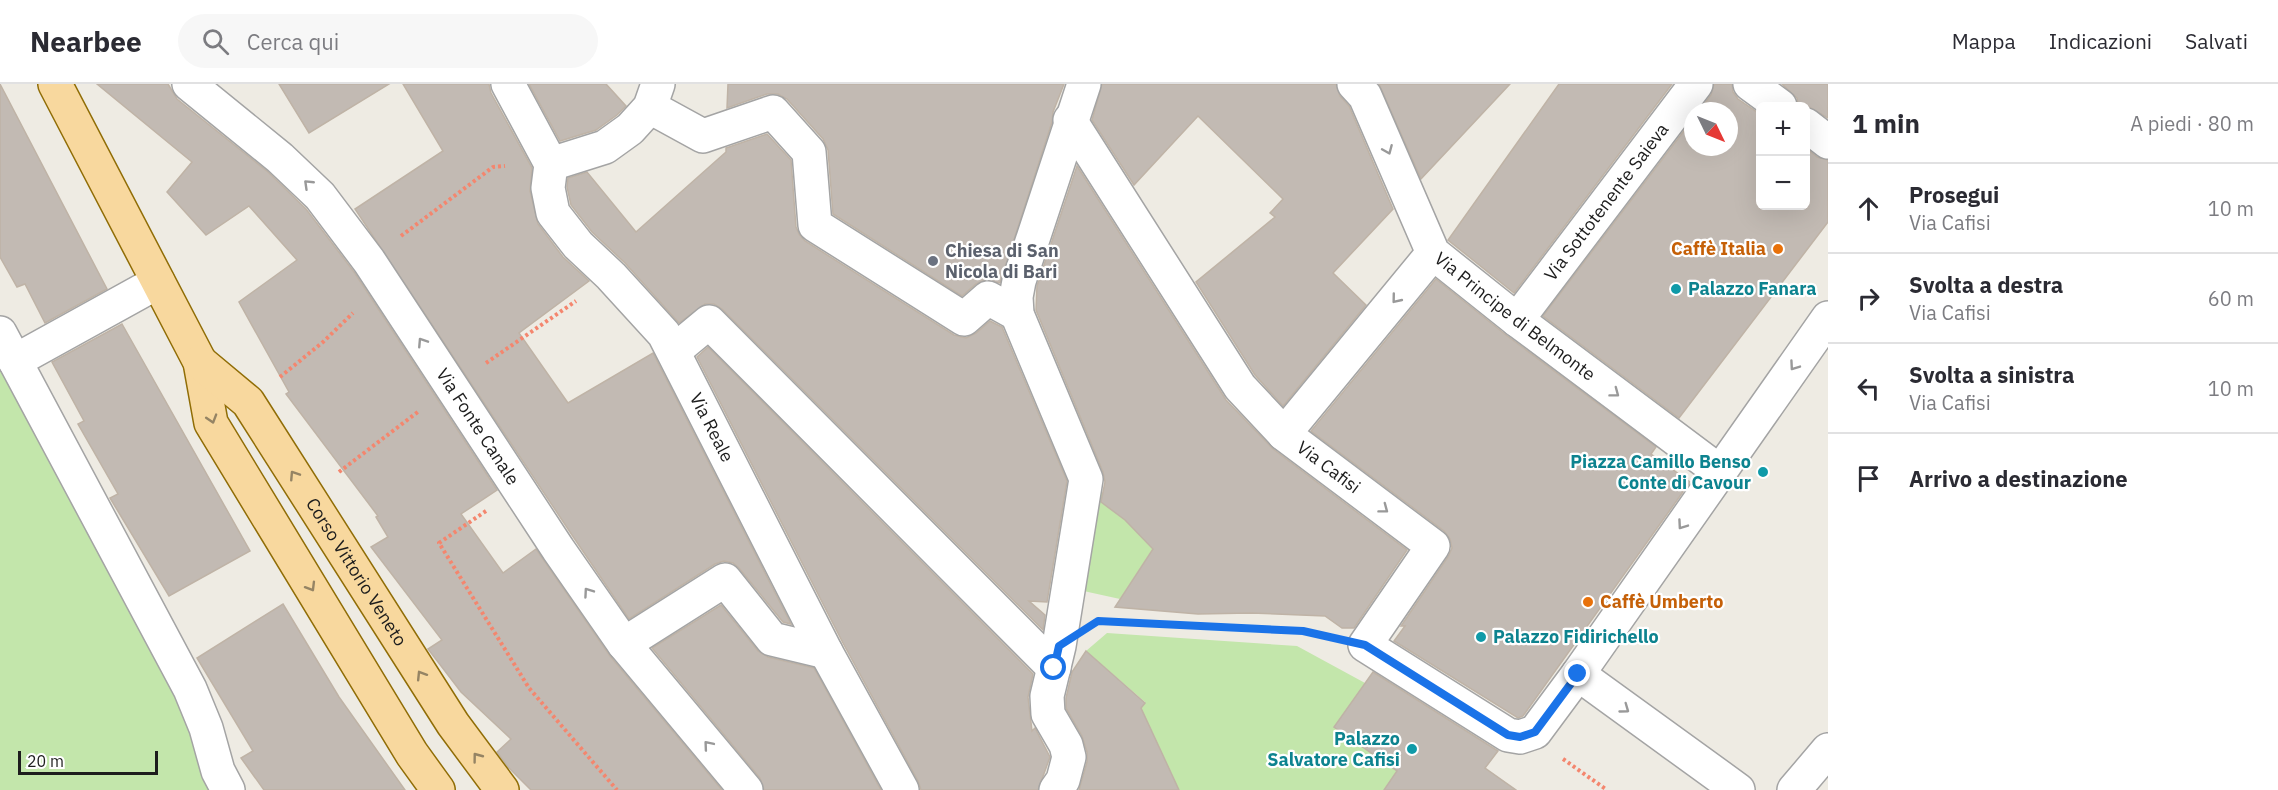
<!DOCTYPE html>
<html lang="it">
<head>
<meta charset="utf-8">
<style>
	:root { --surface:#fff; --page:#f7f7f7; --text:#2b2b33; --muted:#7c7c81; --line:#e1e1e2 }
	body { margin:0; font-family:"IBM Plex Sans",sans-serif; background:var(--page); color:var(--text) }
	.controls { position:absolute; right:18px; top:18px; display:grid; overflow:hidden; border-radius:9px; box-shadow:0 6px 24px #0002 }
	.controls button { width:54px; height:54px; display:grid; place-items:center; padding:0; border:0; border-bottom:2px solid var(--line); background:var(--surface); color:var(--text); font:30px sans-serif }
	.compass { position:absolute; left:1684px; top:18px; width:54px; height:54px; border-radius:50%; background:var(--surface); box-shadow:0 6px 24px #0002; rotate:133deg }
	.scale { position:absolute; left:18px; bottom:15px; width:140px; box-sizing:border-box; padding-left:6px; border:3px solid #1d1d1d; border-top:0; font-size:16px; line-height:21px; white-space:nowrap; color:#1d1d1d; -webkit-text-stroke:4px #fff; paint-order:stroke }
	.stop { position:absolute; width:18px; height:18px; margin:-14px; border:4px solid #1a73e8; border-radius:50%; background:#fff }
	.stop.end { background:#1a73e8; border-color:#fff; box-shadow:0 2px 6px #0008 }
	.list { margin:0; padding:0; list-style:none }
	h2 { display:flex; justify-content:space-between; align-items:center; height:78px; margin:0; padding:0 24px; font-size:26px }
	h2 small { font-size:20px; font-weight:400; color:var(--muted) }
	.list li { display:grid; grid-template-columns:39px 1fr auto; gap:18px; align-items:center; box-sizing:border-box; height:90px; padding:0 24px; border-top:2px solid var(--line) }
	.list b { display:block; font-size:22px; white-space:nowrap }
	.list p { margin:0; font-size:20px; white-space:nowrap; color:var(--muted) }
	.list em { font-size:20px; font-style:normal; color:var(--muted) }
	.icon { flex:none; width:33px; height:33px; fill:none; stroke:currentColor; stroke-width:2; stroke-linecap:round; stroke-linejoin:round }
	.map { position:relative; flex:none; width:1828px; height:706px; overflow:hidden }
	header { display:flex; align-items:center; gap:36px; box-sizing:border-box; height:84px; padding:0 30px; background:var(--surface); border-bottom:2px solid var(--line) }
	header strong { font-size:28px }
	nav { display:flex; gap:33px; margin-inline-start:auto; font-size:21px }
	.search { width:420px; height:54px; background:var(--page); display:flex; align-items:center; gap:15px; box-sizing:border-box; padding:0 21px; border-radius:33px; color:var(--muted); font-size:22px }
	main { display:flex }
	aside { flex:1; background:var(--surface) }
	.map>svg:first-child { display:block }
	.grass { fill:#c3e6ab }
	.building { fill:#c2bab3; stroke:#bfb3a6; stroke-width:1.5 }
	.lines { fill:none; stroke-linecap:round; stroke-linejoin:round }
	.minor-casing { stroke:#a4a4a4; stroke-width:36 }
	.major-casing { stroke:#906d06; stroke-width:36 }
	.path { stroke:#f4866e; stroke-width:4; stroke-dasharray:3 3; stroke-linecap:butt }
	.minor { stroke:#fff; stroke-width:33 }
	.major { stroke:#f8d89e; stroke-width:33 }
	.oneway { stroke:#999 }
	.oneway2 { stroke:#958464 }
	.route { stroke:#1a73e8; stroke-width:8 }
	.food-dot { fill:#e8710a; stroke:#fff; stroke-width:2 }
	.worship-dot { fill:#6b7280; stroke:#fff; stroke-width:2 }
	.culture-dot { fill:#0f9aa8; stroke:#fff; stroke-width:2 }
	.labels { text-anchor:middle; stroke-width:4.5; stroke-linejoin:round; paint-order:stroke }
	.street-label { font-size:18px; fill:#1d1d1d; stroke:#fff }
	.food-label { font-size:18px; font-weight:bold; fill:#c56008; stroke:#fff; text-anchor:end }
	.worship-label { font-size:18px; font-weight:bold; fill:#5b616d; stroke:#fff; text-anchor:start }
	.culture-label { font-size:18px; font-weight:bold; fill:#0d838f; stroke:#fff; text-anchor:start }
</style>
</head>
<body>
<header>
<strong>Nearbee</strong>
<div class="search"><svg class="icon" aria-label="search" viewBox="0 0 24 24"><circle cx="10" cy="10" r="6"/><path d="M15 15l6 6"/></svg>Cerca qui</div>
<nav><a>Mappa</a><a>Indicazioni</a><a>Salvati</a></nav>
</header>
<main>
<div class="map">
<svg width="1828" height="706" viewBox="0 0 1828 706">
	<rect width="100%" height="100%" fill="#eeebe3"/>
	<g class="grass">
		<polygon points="0,249 228,706 0,706"/>
		<polygon points="1096,387 1104,415 1125,436 1156,460 1120,515 1079,506"/>
		<polygon points="1107,549 1297,562 1365,599 1335,643 1397,687 1384,706 1179,706 1162,672 1106,667 1145,618 1086,567"/>
	</g>
	<g class="building">
		<polygon points="0,0 107,205 45,239 25,200 17,203 0,173"/>
		<polygon points="97,0 168,0 177,15 268,88 306,125 354,188 497,406 461,430 503,489 536,465 610,572 722,706 531,706 508,683 497,668 511,655 461,608 428,565 442,556 371,463 388,453 376,433 378,432 286,310 289,308 239,218 297,176 249,122 206,151 167,108 192,78"/>
		<polygon points="279,0 389,0 309,49"/>
		<polygon points="403,0 489,0 491,9 532,84 530,107 538,140 563,173 589,197 519,249 568,319 653,269 791,540 783,538 739,484 733,479 724,477 715,480 629,535 574,454 355,125 443,67"/>
		<polygon points="529,0 606,0 626,22 617,31 596,46 560,57"/>
		<polygon points="728,0 1064,0 1053,28 1052,38 1000,199 985,196 976,200 962,212 833,130 828,66 823,55 787,15 778,10 767,10 727,24"/>
		<polygon points="1102,0 1336,0 1340,12 1349,22 1393,125 1333,189 1366,221 1283,322 1255,291 1196,198 1275,133 1270,129 1283,115 1198,32 1134,101 1092,36"/>
		<polygon points="1379,0 1510,0 1421,95"/>
		<polygon points="1559,0 1672,0 1514,209 1448,156"/>
		<polygon points="1714,0 1732,0 1733,8 1738,15 1761,31 1761,122 1806,122 1806,64 1817,73 1828,76 1828,138 1679,334 1543,232 1693,35 1693,63 1729,63 1729,27 1699,27 1711,11"/>
		<polygon points="1782,0 1828,0 1828,34 1809,23 1798,22 1797,14"/>
		<polygon points="767,50 791,76 796,143 799,150 805,157 954,251 966,254 976,249 990,237 1002,243 1067,397 1047,518 1029,517 1045,531 1043,546 722,225 714,220 705,220 679,239 625,179 592,148 571,121 567,103 568,94 587,88 636,148 726,68 726,64"/>
		<polygon points="1077,82 1226,316 1273,365 1407,466 1354,544 1342,544 1325,532 1251,529 1198,530 1115,523 1153,465 1125,436 1101,418 1105,398 1103,388 1036,226 1037,202"/>
		<polygon points="1436,195 1506,251 1656,363 1651,370 1690,398 1523,632 1518,634 1394,557 1405,542 1401,542 1448,473 1452,464 1450,455 1444,447 1311,347"/>
		<polygon points="122,240 250,467 169,512 110,414 118,410 78,340 84,337 52,278"/>
		<polygon points="708,263 1033,590 1028,613 1032,647 1035,644 1050,673 1038,706 921,706 918,697 843,559 697,273"/>
		<polygon points="283,520 339,613 405,706 264,706 241,674 253,667 197,574"/>
		<polygon points="721,521 758,567 768,573 814,584 881,706 764,706 760,694 652,564"/>
		<polygon points="1086,567 1145,619 1141,624 1179,706 1079,706 1087,678 1087,668 1082,652 1066,624 1066,614 1072,588"/>
		<polygon points="1373,588 1498,667 1485,684 1516,706 1384,706 1397,687 1334,643"/>
	</g>
	<g class="lines">
		<defs>
			<g id="minor">
				<path id="s1" d="M189,0L280,74L320,112L369,177L558,465L624,560L746,706"/>
				<path id="s2" d="M508,0L551,80L548,104L553,129L578,161L611,192L664,250L826,568L902,706"/>
				<path id="s3" d="M1354,0L1365,12L1433,169L1517,236L1720,388"/>
				<polyline points="1750,0 1780,22"/>
				<polyline points="650,23 703,52 773,28 809,68 815,141 964,235 988,214 1017,230"/>
				<polyline points="1070,36 1240,303 1284,350"/>
				<polyline points="1806,41 1828,58"/>
				<polyline points="551,80 605,63 630,45 650,23 658,0"/>
				<path id="s4" d="M1433,169L1284,350L1433,462L1365,561L1508,651L1520,653L1535,648L1578,590L1828,234"/>
				<path id="s5" d="M1517,236L1696,0"/>
				<polyline points="0,249 190,605 206,644 218,687 228,706"/>
				<polyline points="674,267 709,238 1054,584"/>
				<polyline points="15,277 158,198"/>
				<polyline points="624,560 725,496 772,555 826,568"/>
				<polyline points="1578,590 1738,706"/>
				<polyline points="1056,706 1063,696 1069,673 1066,661 1048,630 1047,612 1059,562 1086,395 1017,230 1016,213 1019,197 1084,0"/>
				<polyline points="1794,706 1828,666"/>
			</g>
			<g id="major">
				<polyline points="55,0 200,278 211,339 412,670 438,706"/>
				<path id="s6" d="M200,278L248,318L453,640L502,706"/>
			</g>
		</defs>
		<use href="#minor" class="minor-casing"/>
		<use href="#major" class="major-casing"/>
		<g class="path">
			<polyline points="401,152 493,83 505,82"/>
			<polyline points="486,279 576,217"/>
			<polyline points="280,293 323,258 353,229"/>
			<polyline points="339,388 419,327"/>
			<polyline points="486,427 439,459 529,604 617,706"/>
			<polyline points="1104,537 1303,547 1326,552"/>
			<polyline points="1563,675 1607,706"/>
		</g>
		<use href="#minor" class="minor"/>
		<use href="#major" class="major"/>
	</g>
	<defs><path id="oneway-chevron" d="M-2-3.5L2.5 0L-2 3.5" fill="none" stroke-width="1.6" stroke-linecap="round" stroke-linejoin="round" transform="scale(1.5)"/></defs>
	<g class="oneway">
		<use href="#oneway-chevron" transform="translate(1388 66) rotate(67)"/>
		<use href="#oneway-chevron" transform="translate(308 100) rotate(-136)"/>
		<use href="#oneway-chevron" transform="translate(1396 215) rotate(129)"/>
		<use href="#oneway-chevron" transform="translate(422 258) rotate(-123)"/>
		<use href="#oneway-chevron" transform="translate(1794 282) rotate(125)"/>
		<use href="#oneway-chevron" transform="translate(1615 309) rotate(37)"/>
		<use href="#oneway-chevron" transform="translate(1384 425) rotate(37)"/>
		<use href="#oneway-chevron" transform="translate(1682 441) rotate(125)"/>
		<use href="#oneway-chevron" transform="translate(588 508) rotate(-125)"/>
		<use href="#oneway-chevron" transform="translate(1625 625) rotate(36)"/>
		<use href="#oneway-chevron" transform="translate(708 661) rotate(-130)"/>
	</g>
	<g class="oneway2">
		<use href="#oneway-chevron" transform="translate(212 335) rotate(73)"/>
		<use href="#oneway-chevron" transform="translate(294 391) rotate(-123)"/>
		<use href="#oneway-chevron" transform="translate(311 503) rotate(59)"/>
		<use href="#oneway-chevron" transform="translate(421 591) rotate(-122)"/>
		<use href="#oneway-chevron" transform="translate(477 673) rotate(-127)"/>
	</g>
	<g class="lines">
		<polyline class="route" points="1054,584 1059,562 1098,537 1303,547 1365,561 1508,651 1520,653 1535,648 1578,590"/>
	</g>
	<g class="food-dot">
		<circle cx="1778" cy="165" r="6"/>
		<circle cx="1588" cy="518" r="6"/>
	</g>
	<circle class="worship-dot" cx="933" cy="177" r="6"/>
	<g class="culture-dot">
		<circle cx="1676" cy="205" r="6"/>
		<circle cx="1763" cy="388" r="6"/>
		<circle cx="1481" cy="553" r="6"/>
		<circle cx="1412" cy="665" r="6"/>
	</g>
	<g class="labels">
		<g class="street-label">
			<text dy="6" stroke="none"><textPath href="#s5" startOffset="148">Via Sottotenente Saieva</textPath></text>
			<text dy="6" stroke="none"><textPath href="#s3" startOffset="291">Via Principe di Belmonte</textPath></text>
			<text dy="6" stroke="none"><textPath href="#s1" startOffset="452">Via Fonte Canale</textPath></text>
			<text dy="6" stroke="none"><textPath href="#s2" startOffset="410">Via Reale</textPath></text>
			<text dy="6" stroke="none"><textPath href="#s4" startOffset="290">Via Cafisi</textPath></text>
			<text dy="6" stroke="none"><textPath href="#s6" startOffset="264">Corso Vittorio Veneto</textPath></text>
		</g>
		<g class="food-label">
			<text x="1766" y="171">Caffè Italia</text>
			<text x="1600" y="524" text-anchor="start">Caffè Umberto</text>
		</g>
		<g class="worship-label">
			<text x="945" y="173">Chiesa di San<tspan x="945" dy="21">Nicola di Bari</tspan></text>
		</g>
		<g class="culture-label">
			<text x="1688" y="211">Palazzo Fanara</text>
			<text x="1751" y="384" text-anchor="end">Piazza Camillo Benso<tspan x="1751" dy="21">Conte di Cavour</tspan></text>
			<text x="1493" y="559">Palazzo Fidirichello</text>
			<text x="1400" y="661" text-anchor="end">Palazzo<tspan x="1400" dy="21">Salvatore Cafisi</tspan></text>
		</g>
	</g>
</svg>
<div class="controls">
<button>+</button>
<button>−</button>
</div>
<svg class="compass" viewBox="-18 -18 36 36"><path d="M0-13l5 13h-10z" fill="#e53935"/><path d="M0 13l5-13h-10z" fill="#7c7c81"/></svg>
<div class="scale">20 m</div>
<div class="stop" style="left:1054px;top:584px"></div>
<div class="stop end" style="left:1578px;top:590px"></div>
</div>
<aside>
<h2>1 min<small>A piedi · 80 m</small></h2>
<ul class="list">
<li><svg class="icon" aria-label="ahead" viewBox="0 0 24 24"><path d="M12 20V5M6 11l6-6 6 6"/></svg><div><b>Prosegui</b><p>Via Cafisi</p></div><em>10 m</em></li>
<li><svg class="icon" aria-label="right" viewBox="0 0 24 24"><path d="M7 20v-9h11M14 6l5 5-5 5"/></svg><div><b>Svolta a destra</b><p>Via Cafisi</p></div><em>60 m</em></li>
<li><svg class="icon" aria-label="left" viewBox="0 0 24 24"><path d="M17 20v-9H6M10 6l-5 5 5 5"/></svg><div><b>Svolta a sinistra</b><p>Via Cafisi</p></div><em>10 m</em></li>
<li><svg class="icon" aria-label="arrive" viewBox="0 0 24 24"><path d="M6 21V4h12l-3 4 3 4H6"/></svg><div><b>Arrivo a destinazione</b></div></li>
</ul>
</aside>
</main>
</body>
</html>
